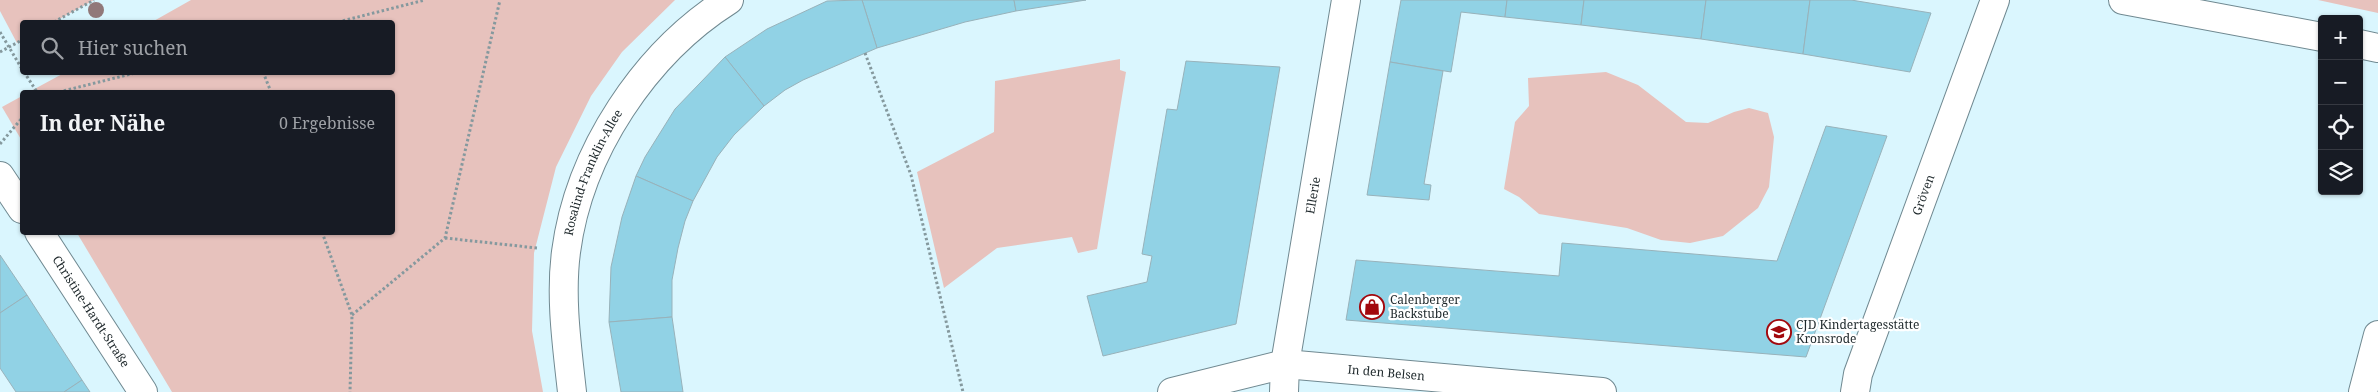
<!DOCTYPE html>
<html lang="de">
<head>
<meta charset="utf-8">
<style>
	:root { --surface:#171b24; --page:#242831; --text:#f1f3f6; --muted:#9ea1a6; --line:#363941 }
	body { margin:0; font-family:"Noto Serif",serif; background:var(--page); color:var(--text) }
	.controls { position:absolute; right:15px; top:15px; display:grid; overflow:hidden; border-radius:5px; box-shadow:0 1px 4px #0004 }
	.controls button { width:45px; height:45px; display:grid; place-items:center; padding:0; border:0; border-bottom:1px solid var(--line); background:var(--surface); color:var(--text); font:25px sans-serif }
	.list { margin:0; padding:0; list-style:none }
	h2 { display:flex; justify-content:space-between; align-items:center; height:65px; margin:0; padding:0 20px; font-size:21px }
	h2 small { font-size:16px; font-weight:400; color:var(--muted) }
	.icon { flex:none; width:28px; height:28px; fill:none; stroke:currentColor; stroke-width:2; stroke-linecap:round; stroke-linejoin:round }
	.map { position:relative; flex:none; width:2378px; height:392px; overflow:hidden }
	.search { position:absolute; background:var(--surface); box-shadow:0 1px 4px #0004; left:20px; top:20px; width:375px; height:55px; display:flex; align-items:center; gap:12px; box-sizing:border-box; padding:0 18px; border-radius:5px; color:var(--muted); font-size:19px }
	.panel { position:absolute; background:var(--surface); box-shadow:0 1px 4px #0004; left:20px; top:90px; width:375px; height:145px; border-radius:5px }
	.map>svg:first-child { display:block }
	.green { fill:#e7c2bd }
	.building { fill:#91d2e5; stroke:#98b2ba }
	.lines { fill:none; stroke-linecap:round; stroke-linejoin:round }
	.minor-casing { stroke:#708991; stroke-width:30 }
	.path { stroke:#85999e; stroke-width:3; stroke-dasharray:2.5 2.5; stroke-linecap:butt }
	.minor { stroke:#fff; stroke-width:28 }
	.tree { fill:#917879 }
	.labels { text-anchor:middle; stroke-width:4.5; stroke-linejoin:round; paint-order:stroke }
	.street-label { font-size:12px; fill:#1e282b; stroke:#fff }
	.poi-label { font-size:12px; fill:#1e282b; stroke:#fff; text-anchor:start }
</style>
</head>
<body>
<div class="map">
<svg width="2378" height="392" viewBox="0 0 2378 392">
	<rect width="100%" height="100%" fill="#daf6fe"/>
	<g class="green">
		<polygon points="0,0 94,0 54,22 22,22 22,40 17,43 0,11"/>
		<polygon points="191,0 675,0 622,52 591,96 556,167 534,253 532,331 543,392 172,392 77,233 392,232 392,92 29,92 64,73 392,72 392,22 152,22"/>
		<polygon points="2318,0 2378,0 2378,13"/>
		<polygon points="1120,59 1120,70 1126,72 1097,249 1078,253 1072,237 997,248 944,288 917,172 994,132 995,81"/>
		<polygon points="1606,72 1638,85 1686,122 1708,123 1734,112 1749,108 1768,113 1774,137 1769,187 1758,208 1723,236 1690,243 1661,240 1627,228 1539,214 1519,197 1504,189 1515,122 1529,106 1528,78"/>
		<polygon points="22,96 22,141 2,107"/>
	</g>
	<g class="building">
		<polygon points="862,0 1014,0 1016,11 965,22 877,48"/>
		<polygon points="862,0 877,48 803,80 785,90 764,106 725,57 767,29 827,1"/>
		<polygon points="1014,0 1086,0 1016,11"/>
		<polygon points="1401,0 1507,0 1505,17 1461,12 1451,72 1390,62"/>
		<polygon points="1507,0 1584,0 1581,25 1505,17"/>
		<polygon points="1584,0 1706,0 1701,39 1581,25"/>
		<polygon points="1706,0 1810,0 1803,54 1701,39"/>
		<polygon points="1810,0 1851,0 1931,13 1910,72 1803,54"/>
		<polygon points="725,57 764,106 734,135 717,157 693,201 636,176 645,157 675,109"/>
		<polygon points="1186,61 1280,67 1236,324 1103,356 1087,296 1147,282 1152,256 1142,254 1167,109 1177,110"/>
		<polygon points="1390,62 1443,71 1424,184 1431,185 1429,200 1367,195"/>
		<polygon points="1826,126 1887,136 1806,357 1346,320 1356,260 1559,276 1562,243 1777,261"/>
		<polygon points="636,176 693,201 685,221 678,248 672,280 672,317 609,322 611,267 622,217"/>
		<polygon points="0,255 27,295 0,313"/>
		<polygon points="27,295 82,380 64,392 16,392 0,368 0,313"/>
		<polygon points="672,317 683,392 621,392 609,322"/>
		<polygon points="82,380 90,392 64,392"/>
	</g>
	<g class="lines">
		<defs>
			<g id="minor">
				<polyline points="2123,0 2322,37"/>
				<polyline points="2359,44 2378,48"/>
				<polyline points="0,176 22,209"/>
				<path id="s1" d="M39,232L143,392"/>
				<path id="s2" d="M572,392C567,346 560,298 566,252C579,152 645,53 729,0"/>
				<path id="s3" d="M1172,392L1285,364L1602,392"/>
				<path id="s4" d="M1284,392L1285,364L1346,0"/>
				<path id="s5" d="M1855,392L1858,374L1995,0"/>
				<polyline points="2363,392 2378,335"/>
			</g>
		</defs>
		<use href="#minor" class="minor-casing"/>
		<g class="path">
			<polyline points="54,22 94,0"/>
			<polyline points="338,22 425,0"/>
			<polyline points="0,32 22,69"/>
			<polyline points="0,52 22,40"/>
			<polyline points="865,53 911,175 963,392"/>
			<polyline points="24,72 37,92"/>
			<polyline points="263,72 271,92"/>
			<polyline points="59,92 139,72"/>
			<polyline points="0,144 22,118"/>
			<polyline points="322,232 352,315 350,392"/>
			<polyline points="445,238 537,248"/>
			<polyline points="352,315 445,238 500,0"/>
		</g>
		<use href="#minor" class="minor"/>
	</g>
	<circle class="tree" cx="96" cy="10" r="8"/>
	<defs>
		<symbol id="shop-ring" viewBox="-11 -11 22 22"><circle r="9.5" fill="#fff" stroke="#a2080d" stroke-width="1.5"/><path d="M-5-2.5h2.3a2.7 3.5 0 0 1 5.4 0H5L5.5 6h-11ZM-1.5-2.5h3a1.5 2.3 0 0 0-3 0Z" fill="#a2080d"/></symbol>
		<symbol id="school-ring" viewBox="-11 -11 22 22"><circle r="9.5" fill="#fff" stroke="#a2080d" stroke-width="1.5"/><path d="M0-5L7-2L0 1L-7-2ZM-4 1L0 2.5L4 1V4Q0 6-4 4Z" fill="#a2080d"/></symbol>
	</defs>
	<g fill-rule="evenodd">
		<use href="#shop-ring" x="1358" y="293" width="28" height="28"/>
		<use href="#school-ring" x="1765" y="318" width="28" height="28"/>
	</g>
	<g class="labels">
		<g class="street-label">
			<text dy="4" stroke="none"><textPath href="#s2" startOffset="225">Rosalind-Franklin-Allee</textPath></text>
			<text dy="4" stroke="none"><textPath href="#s4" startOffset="199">Ellerie</textPath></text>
			<text dy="4" stroke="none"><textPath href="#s5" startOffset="209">Gröven</textPath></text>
			<text dy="4" stroke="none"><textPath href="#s1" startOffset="95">Christine-Hardt-Straße</textPath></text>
			<text dy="4" stroke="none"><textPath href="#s3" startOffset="218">In den Belsen</textPath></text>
		</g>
		<g class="poi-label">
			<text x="1390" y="304">Calenberger<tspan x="1390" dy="14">Backstube</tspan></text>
			<text x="1796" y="329">CJD Kindertagesstätte<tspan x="1796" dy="14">Kronsrode</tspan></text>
		</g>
	</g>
</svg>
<div class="controls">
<button>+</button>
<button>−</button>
<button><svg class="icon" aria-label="locate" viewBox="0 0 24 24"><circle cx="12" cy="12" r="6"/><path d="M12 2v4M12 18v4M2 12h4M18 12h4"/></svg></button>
<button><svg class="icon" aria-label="layers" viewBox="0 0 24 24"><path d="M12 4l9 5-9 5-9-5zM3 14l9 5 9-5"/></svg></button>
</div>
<div class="search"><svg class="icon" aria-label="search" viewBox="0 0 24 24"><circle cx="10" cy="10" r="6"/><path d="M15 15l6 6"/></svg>Hier suchen</div>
<section class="panel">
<h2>In der Nähe<small>0 Ergebnisse</small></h2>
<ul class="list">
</ul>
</section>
</div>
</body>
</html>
